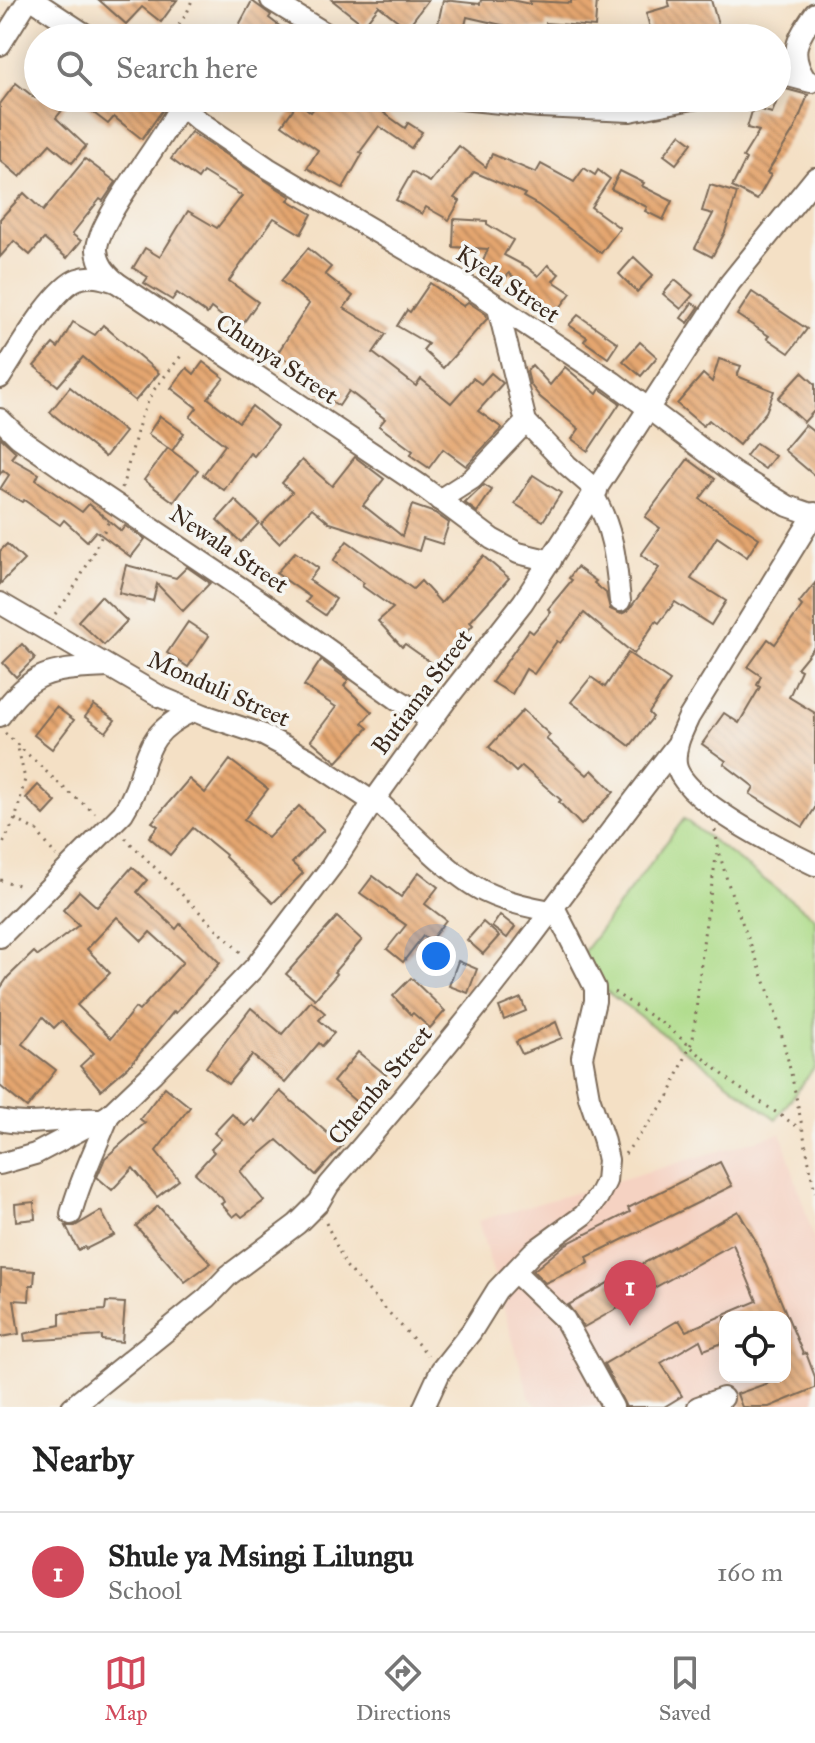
<!DOCTYPE html>
<html lang="en">
<head>
<meta charset="utf-8">
<style>
	:root { --surface:#fff; --page:#f2f2f2; --text:#222; --muted:#767676; --line:#e0e0e0; --accent:#d1495b }
	body { margin:0; font-family:"IM FELL Great Primer",serif; background:var(--page); color:var(--text) }
	.controls { position:absolute; right:24px; bottom:24px; display:grid; overflow:hidden; border-radius:16px; box-shadow:0 4px 20px #0003 }
	.controls button { width:72px; height:72px; display:grid; place-items:center; padding:0; border:0; border-bottom:2px solid var(--line); background:var(--surface); color:var(--text); font:40px sans-serif }
	.you { position:absolute; left:436px; top:956px; width:28px; height:28px; margin:-20px; border:6px solid #fff; border-radius:50%; background:#1a73e8; box-shadow:0 0 0 12px #1a73e833 }
	.badge { display:grid; place-items:center; width:52px; height:52px; border-radius:50%; background:var(--accent); color:#fff; font-size:26px; font-weight:700 }
	.pin { position:absolute; translate:-50% -66px; filter:drop-shadow(0 2px 4px #0008) }
	.pin::after { content:''; position:absolute; top:42px; width:28px; height:24px; background:inherit; clip-path:polygon(0 0,100% 0,50% 100%) }
	.list { margin:0; padding:0; list-style:none }
	h2 { display:flex; justify-content:space-between; align-items:center; height:104px; margin:0; padding:0 32px; font-size:34px }
	h2 small { font-size:26px; font-weight:400; color:var(--muted) }
	.list li { display:grid; grid-template-columns:52px 1fr auto; gap:24px; align-items:center; box-sizing:border-box; height:120px; padding:0 32px; border-top:2px solid var(--line) }
	.list b { display:block; font-size:30px; white-space:nowrap }
	.list p { margin:0; font-size:26px; white-space:nowrap; color:var(--muted) }
	.list em { font-size:26px; font-style:normal; color:var(--muted) }
	.icon { flex:none; width:44px; height:44px; fill:none; stroke:currentColor; stroke-width:2; stroke-linecap:round; stroke-linejoin:round }
	.map { position:relative; flex:none; width:815px; height:1407px; overflow:hidden }
	.search { position:absolute; background:var(--surface); box-shadow:0 4px 20px #0003; left:24px; right:24px; top:24px; height:88px; display:flex; align-items:center; gap:20px; box-sizing:border-box; padding:0 28px; border-radius:44px; color:var(--muted); font-size:30px }
	.sheet { height:224px; background:var(--surface) }
	nav { display:flex; justify-content:space-around; align-items:center; box-sizing:border-box; height:112px; border-top:2px solid var(--line); background:var(--surface); font-size:22px; color:var(--muted) }
	nav a { display:grid; justify-items:center; gap:4px }
	nav .on { color:var(--accent) }
	.map>svg:first-child { display:block }
	.built { fill:#f5d2c2; fill-rule:evenodd }
	.grass { fill:#addb88; stroke:#748253; stroke-width:2 }
	.building { fill:url(#building-back-hatch); fill-rule:evenodd }
	.lines { fill:none; stroke-linecap:round; stroke-linejoin:round }
	.minor-casing { stroke:#7c6a58; stroke-width:24 }
	.path { stroke:#7c6a58; stroke-width:3; stroke-dasharray:2 6; stroke-linecap:butt }
	.minor { stroke:#fff; stroke-width:20 }
	.labels { text-anchor:middle; stroke-width:7; stroke-linejoin:round; paint-order:stroke }
	.street-label { font-size:24px; fill:#3b2a1e; stroke:#f6f6f2 }
</style>
</head>
<body>
<div class="map">
<svg width="815" height="1407" viewBox="0 0 815 1407">
	<defs>
		<pattern id="building-back-hatch" width="6" height="6" patternUnits="userSpaceOnUse" patternTransform="scale(2)"><rect width="6" height="6" fill="#e4a670"/><path d="M-1 5l2 2M0 0l6 6M5-1l2 2" fill="none" stroke="#ba875b"/></pattern>
	</defs>
	<rect width="100%" height="100%" fill="#f6f6f2"/>
	<filter id="ink" filterUnits="userSpaceOnUse"><feTurbulence type="fractalNoise" baseFrequency=".0125" numOctaves="2"/><feDisplacementMap in="SourceGraphic" scale="16" xChannelSelector="R" yChannelSelector="G"/><feConvolveMatrix kernelMatrix="1 2 1 2 8 2 1 2 1" color-interpolation-filters="sRGB"/></filter>
	<filter id="wash" filterUnits="userSpaceOnUse"><feTurbulence type="fractalNoise" baseFrequency=".006" numOctaves="4" result="noise"/><feDisplacementMap in="SourceGraphic" scale="32" xChannelSelector="R" yChannelSelector="G"/><feGaussianBlur stdDeviation="1.8" result="paint"/><feColorMatrix in="noise" values="0 0 0 0 0 0 0 0 0 0 0 0 0 0 0 0 0 1.4 0 .05"/><feComposite in="paint" operator="in"/></filter>
	<g filter="url(#wash)">
		<rect width="100%" height="100%" fill="#f4e0c5"/>
		<path class="built" d="M781,1133L815,1242V1407H539L530,1399L478,1221ZM725,1317H785V1377H725Z"/>
		<polygon class="grass" points="684,819 815,918 815,1067 776,1119 573,966"/>
		<g id="blocks">
			<g class="building">
				<polygon points="99,0 177,0 161,22 142,7 126,24"/>
				<polygon points="332,0 428,0 407,28 379,6 364,25"/>
				<polygon points="443,0 480,4 481,0 511,0 530,4 530,1 571,3 571,0 597,0 595,27 546,23 546,29 515,28 467,17 462,38 435,38"/>
				<polygon points="668,0 711,0 722,38 663,38 662,32 652,35 646,13 670,6"/>
				<polygon points="252,1 271,15 269,18 295,38 232,38"/>
				<polygon points="16,83 35,98 72,98 56,118 86,146 72,163 50,144 20,177 0,160 0,104"/>
				<polygon points="782,88 808,95 795,128 767,173 771,175 757,200 732,187 746,159 743,157 759,131 747,128 753,108 772,113"/>
				<polygon points="74,98 159,98 164,108 142,139 114,117 108,124"/>
				<polygon points="321,98 393,98 384,113 405,128 408,123 422,132 411,148 379,126 360,152 363,153 343,188 307,168 318,150 282,125 298,102 311,112"/>
				<polygon points="191,132 291,197 288,200 312,214 301,234 274,218 229,281 258,302 239,329 211,308 207,314 177,293 172,300 144,283 148,277 133,268 145,248 160,257 188,211 217,228 242,196 203,172 198,179 171,159"/>
				<polygon points="680,134 692,143 676,164 664,155"/>
				<polygon points="459,146 486,167 492,154 536,173 541,164 574,182 584,168 595,175 598,170 610,179 591,207 620,228 601,253 538,205 523,197 525,194 474,172 454,198 460,201 449,220 426,207 422,214 396,200 412,172 430,182"/>
				<polygon points="85,159 116,182 103,201 100,199 72,234 81,241 67,258 44,239 30,255 14,241 0,257 0,219 24,193 43,211"/>
				<polygon points="620,171 644,183 642,186 672,201 663,220 645,211 647,207 611,189"/>
				<polygon points="710,185 737,193 725,232 712,257 695,248 713,214 702,211"/>
				<polygon points="454,219 487,221 487,224 513,240 504,255 527,267 538,276 548,265 559,274 553,281 571,293 556,313 509,273 504,280 481,266 488,249 453,247"/>
				<polygon points="308,248 331,267 325,274 353,296 344,308 386,334 373,353 416,386 421,379 451,403 473,378 481,384 491,373 503,383 478,411 502,428 466,466 443,449 429,468 410,455 413,451 379,426 385,419 349,391 339,406 312,389 318,380 277,354 309,304 281,281"/>
				<polygon points="634,257 653,275 637,292 619,274"/>
				<polygon points="675,280 693,295 681,309 663,294"/>
				<polygon points="430,283 463,306 468,302 486,314 487,319 443,368 423,350 428,344 397,326 407,310 410,312"/>
				<polygon points="752,292 807,329 789,353 767,338 769,336 737,315"/>
				<polygon points="692,303 699,307 688,323 681,318"/>
				<polygon points="578,315 618,343 608,358 584,341 587,337 569,325"/>
				<polygon points="73,322 95,335 103,325 159,373 135,401 83,357 58,386 34,366 53,344 58,348"/>
				<polygon points="640,342 657,357 641,376 623,361"/>
				<polygon points="719,359 741,366 737,376 774,391 766,412 739,445 709,420 703,426 677,404 703,374 712,382"/>
				<polygon points="203,362 224,378 208,398 239,422 252,406 277,427 254,456 250,453 224,490 203,475 225,445 190,417 197,408 171,388 187,368 194,374"/>
				<polygon points="532,365 550,385 565,367 597,394 600,389 620,403 588,451 572,439 579,429 540,397 530,384 527,371"/>
				<polygon points="802,372 815,384 815,410 804,422 778,398"/>
				<polygon points="70,387 125,432 105,457 50,412"/>
				<polygon points="160,416 184,433 172,451 148,434"/>
				<polygon points="805,425 815,433 815,476 784,450"/>
				<polygon points="0,437 16,452 11,458 39,474 36,480 82,512 89,504 121,531 125,526 145,539 131,557 96,531 87,541 64,520 60,525 24,500 22,502 0,489 9,475 3,470 0,474"/>
				<polygon points="756,443 775,456 765,469 746,456"/>
				<polygon points="168,448 198,470 174,502 144,480"/>
				<polygon points="355,457 384,479 363,505 402,536 412,505 435,513 449,523 442,544 423,538 419,551 330,523 312,508 279,543 261,525 292,492 282,483 302,460 332,486"/>
				<polygon points="688,459 715,479 700,499 759,538 747,557 717,537 691,579 726,601 711,625 675,602 659,623 656,621 634,654 584,613 560,643 557,641 534,674 526,669 512,694 492,682 529,630 533,633 551,612 548,609 572,580 569,578 577,567 596,581 594,583 606,593 610,609 621,614 628,611 659,568 641,555 660,528 645,517"/>
				<polygon points="533,475 561,493 543,521 515,504"/>
				<polygon points="484,485 492,490 477,512 465,503"/>
				<polygon points="235,500 259,523 241,542 217,520"/>
				<polygon points="347,541 413,589 421,581 441,603 483,556 509,578 470,622 473,625 458,641 439,668 405,644 402,647 378,621 393,608 362,586 364,583 333,561"/>
				<polygon points="7,544 24,560 0,584 0,551"/>
				<polygon points="295,552 318,568 309,580 336,599 325,615 306,602 310,597 276,573"/>
				<polygon points="126,565 176,578 187,567 210,583 183,611 157,584 153,601 119,593"/>
				<polygon points="815,583 815,646 797,668 801,670 789,697 815,713 815,808 803,827 750,794 754,787 724,764 726,761 702,744 724,713 739,723 760,687 757,685 761,676 748,667 768,639 775,644 802,606 799,603"/>
				<polygon points="101,596 127,621 104,645 78,621"/>
				<polygon points="188,622 209,636 188,667 167,653"/>
				<polygon points="22,644 35,658 16,677 3,663"/>
				<polygon points="628,653 670,681 649,713 653,717 630,746 571,702 591,677 605,687"/>
				<polygon points="321,660 348,680 344,686 372,712 362,723 368,728 337,762 311,740 336,707 304,686"/>
				<polygon points="94,705 115,720 106,732 85,717"/>
				<polygon points="56,707 74,720 52,749 34,735"/>
				<polygon points="523,710 550,735 546,739 587,775 592,770 614,792 581,825 559,802 561,800 522,766 516,772 489,747"/>
				<polygon points="230,760 268,789 244,820 268,838 299,806 324,830 292,863 303,873 273,903 225,857 226,855 193,828 170,855 149,837 158,826 152,822 189,779 205,793"/>
				<polygon points="38,785 56,802 44,815 26,798"/>
				<path d="M132,867L147,880L137,892L176,929L180,924L220,963L176,1013L174,1011L132,1063L101,1090L80,1066L94,1053L61,1021L54,1028L43,1017L22,1044L56,1070L27,1108L0,1086V989L8,977L34,952L38,956L79,925L63,910L79,891L97,907ZM117,917L142,941L150,932L183,962L139,1011L135,1008L111,1038L77,1005L110,973L87,949Z"/>
				<polygon points="419,872 438,887 425,904 446,920 430,941 423,936 403,962 387,949 406,925 360,893 373,876 401,897"/>
				<polygon points="500,915 515,927 507,938 492,927"/>
				<polygon points="337,917 362,940 334,972 337,974 315,999 286,974"/>
				<polygon points="483,922 499,936 483,954 467,940"/>
				<polygon points="458,961 477,969 468,993 449,986"/>
				<polygon points="411,978 445,1011 430,1028 413,1013 411,1015 393,996"/>
				<polygon points="521,998 526,1011 504,1020 499,1007"/>
				<polygon points="311,1001 325,1013 319,1020 334,1033 322,1046 319,1043 285,1083 252,1055 228,1084 206,1067 251,1008 282,1034"/>
				<polygon points="556,1022 562,1038 522,1054 516,1042"/>
				<polygon points="358,1052 386,1075 361,1106 333,1082"/>
				<polygon points="165,1087 190,1107 156,1151 179,1180 157,1197 133,1168 112,1190 97,1177 105,1158 145,1123 140,1119"/>
				<polygon points="280,1091 342,1146 316,1175 277,1140 240,1171 264,1201 242,1217 238,1213 233,1217 221,1204 224,1202 222,1198 195,1173 214,1152 211,1149 221,1139 214,1133 232,1114 245,1126 253,1119 255,1122"/>
				<polygon points="720,1162 732,1186 587,1257 589,1263 545,1283 533,1271 566,1244 630,1212 628,1208"/>
				<polygon points="34,1202 35,1219 16,1221 15,1204"/>
				<polygon points="158,1206 211,1263 185,1282 136,1226"/>
				<polygon points="101,1211 114,1235 86,1249 85,1247 78,1250 66,1226 75,1226"/>
				<polygon points="738,1211 756,1241 803,1354 806,1353 815,1377 815,1388 769,1407 742,1407 737,1394 785,1377 785,1317 725,1317 725,1342 704,1350 700,1340 661,1363 682,1396 664,1407 626,1407 604,1364 679,1320 686,1331 757,1301 733,1244 584,1327 568,1305"/>
				<polygon points="1,1269 35,1271 34,1285 30,1285 29,1301 14,1300 19,1334 0,1337"/>
				<polygon points="106,1302 125,1303 122,1342 102,1340 102,1336 25,1341 24,1334 60,1325 60,1313 105,1310"/>
			</g>
		</g>
	</g>
	<g filter="url(#ink)">
		<use href="#blocks" fill-opacity="0" stroke="#7c6a58" stroke-width="2"/>
		<g class="lines">
			<defs>
				<g id="minor">
					<polyline points="33,0 91,38"/>
					<polyline points="271,0 333,38"/>
					<polyline points="0,45 28,0"/>
					<polyline points="777,73 811,82"/>
					<path d="M805,79C788,51 798,38 815,13"/>
					<polyline points="172,98 199,121 268,168 466,285 613,382 734,473 788,506 814,515"/>
					<polyline points="451,98 540,107 630,111 698,98"/>
					<path d="M116,282C106,273 98,264 97,250C96,222 165,139 180,105"/>
					<polyline points="498,308 526,422 567,465 597,491"/>
					<path d="M0,378C16,354 53,288 78,279C91,274 103,278 116,282L420,485L492,539L518,553L551,561"/>
					<polyline points="0,419 18,437 71,474 266,605 397,699 431,720"/>
					<path d="M593,495C614,529 616,563 620,601"/>
					<polyline points="439,500 472,479 526,422"/>
					<path d="M815,513L689,717C682,732 674,747 676,764C681,800 784,850 815,865"/>
					<polyline points="0,603 161,697 204,715 261,734 307,758 373,802"/>
					<path d="M0,716C33,668 54,670 108,667"/>
					<path d="M375,799C405,826 450,875 485,892C506,902 528,907 551,911"/>
					<path d="M0,937L123,813C153,767 134,737 193,711"/>
					<path d="M0,1120C34,1128 64,1117 98,1119"/>
					<polyline points="0,1164 35,1154 109,1115 153,1073 255,967 331,867 375,799 447,699 523,602 730,283 815,178"/>
					<path d="M71,1214C80,1179 96,1148 109,1115"/>
					<polyline points="515,1272 565,1320 613,1407"/>
					<path d="M72,1407L207,1298L229,1275L297,1224L319,1202L329,1185C391,1113 452,1040 511,964C566,892 619,818 676,746"/>
					<polyline points="424,1407 441,1370 471,1332 497,1290 533,1252 584,1215 598,1197 606,1181 608,1160 603,1138 589,1097 582,1057 595,1001 595,988 554,907"/>
					<polyline points="698,1407 723,1398"/>
				</g>
			</defs>
			<use href="#minor" class="minor-casing"/>
			<g class="path">
				<polyline points="170,38 187,13 192,0"/>
				<polyline points="122,488 141,417 153,391 184,352"/>
				<path d="M55,614C78,586 93,554 109,521"/>
				<polyline points="5,733 67,791 95,813"/>
				<polyline points="15,819 37,831 56,856"/>
				<path d="M715,830C725,892 754,946 773,1005C792,1066 802,1129 815,1192"/>
				<polyline points="125,838 242,954"/>
				<polyline points="0,850 16,817 25,779 18,748"/>
				<polyline points="0,880 22,886"/>
				<polyline points="614,992 669,1028 735,1085 801,1129"/>
				<polyline points="625,1154 668,1098 693,1039 704,935 717,851"/>
				<polyline points="326,1223 346,1266 428,1355"/>
			</g>
			<use href="#minor" class="minor"/>
		</g>
	</g>
	<g class="labels">
		<g class="street-label">
			<text transform="translate(508 284) rotate(34)" y="8">Kyela Street</text>
			<text transform="translate(277 359) rotate(34)" y="8">Chunya Street</text>
			<text transform="translate(229 549) rotate(34)" y="8">Newala Street</text>
			<text transform="translate(219 689) rotate(24)" y="8">Monduli Street</text>
			<text transform="translate(422 692) rotate(-53)" y="8">Butiama Street</text>
			<text transform="translate(380 1085) rotate(-50)" y="8">Chemba Street</text>
		</g>
	</g>
</svg>
<div class="controls">
<button><svg class="icon" aria-label="locate" viewBox="0 0 24 24"><circle cx="12" cy="12" r="6"/><path d="M12 2v4M12 18v4M2 12h4M18 12h4"/></svg></button>
</div>
<div class="you"></div>
<div class="pin badge" style="left:630px;top:1326px">1</div>
<div class="search"><svg class="icon" aria-label="search" viewBox="0 0 24 24"><circle cx="10" cy="10" r="6"/><path d="M15 15l6 6"/></svg>Search here</div>
</div>
<section class="sheet">
<h2>Nearby<small></small></h2>
<ul class="list">
<li><span class="badge">1</span><div><b>Shule ya Msingi Lilungu</b><p>School</p></div><em>160 m</em></li>
</ul>
</section>
<nav>
<a class="on"><svg class="icon" aria-label="map" viewBox="0 0 24 24"><path d="M3 6l6-2 6 2 6-2v14l-6 2-6-2-6 2zM9 4v14M15 6v14"/></svg>Map</a>
<a><svg class="icon" aria-label="directions" viewBox="0 0 24 24"><path d="M12 3l9 9-9 9-9-9zM9 14v-3h6M13 9l2 2-2 2"/></svg>Directions</a>
<a><svg class="icon" aria-label="saved" viewBox="0 0 24 24"><path d="M7 4h10v16l-5-4-5 4z"/></svg>Saved</a>
</nav>
</body>
</html>
